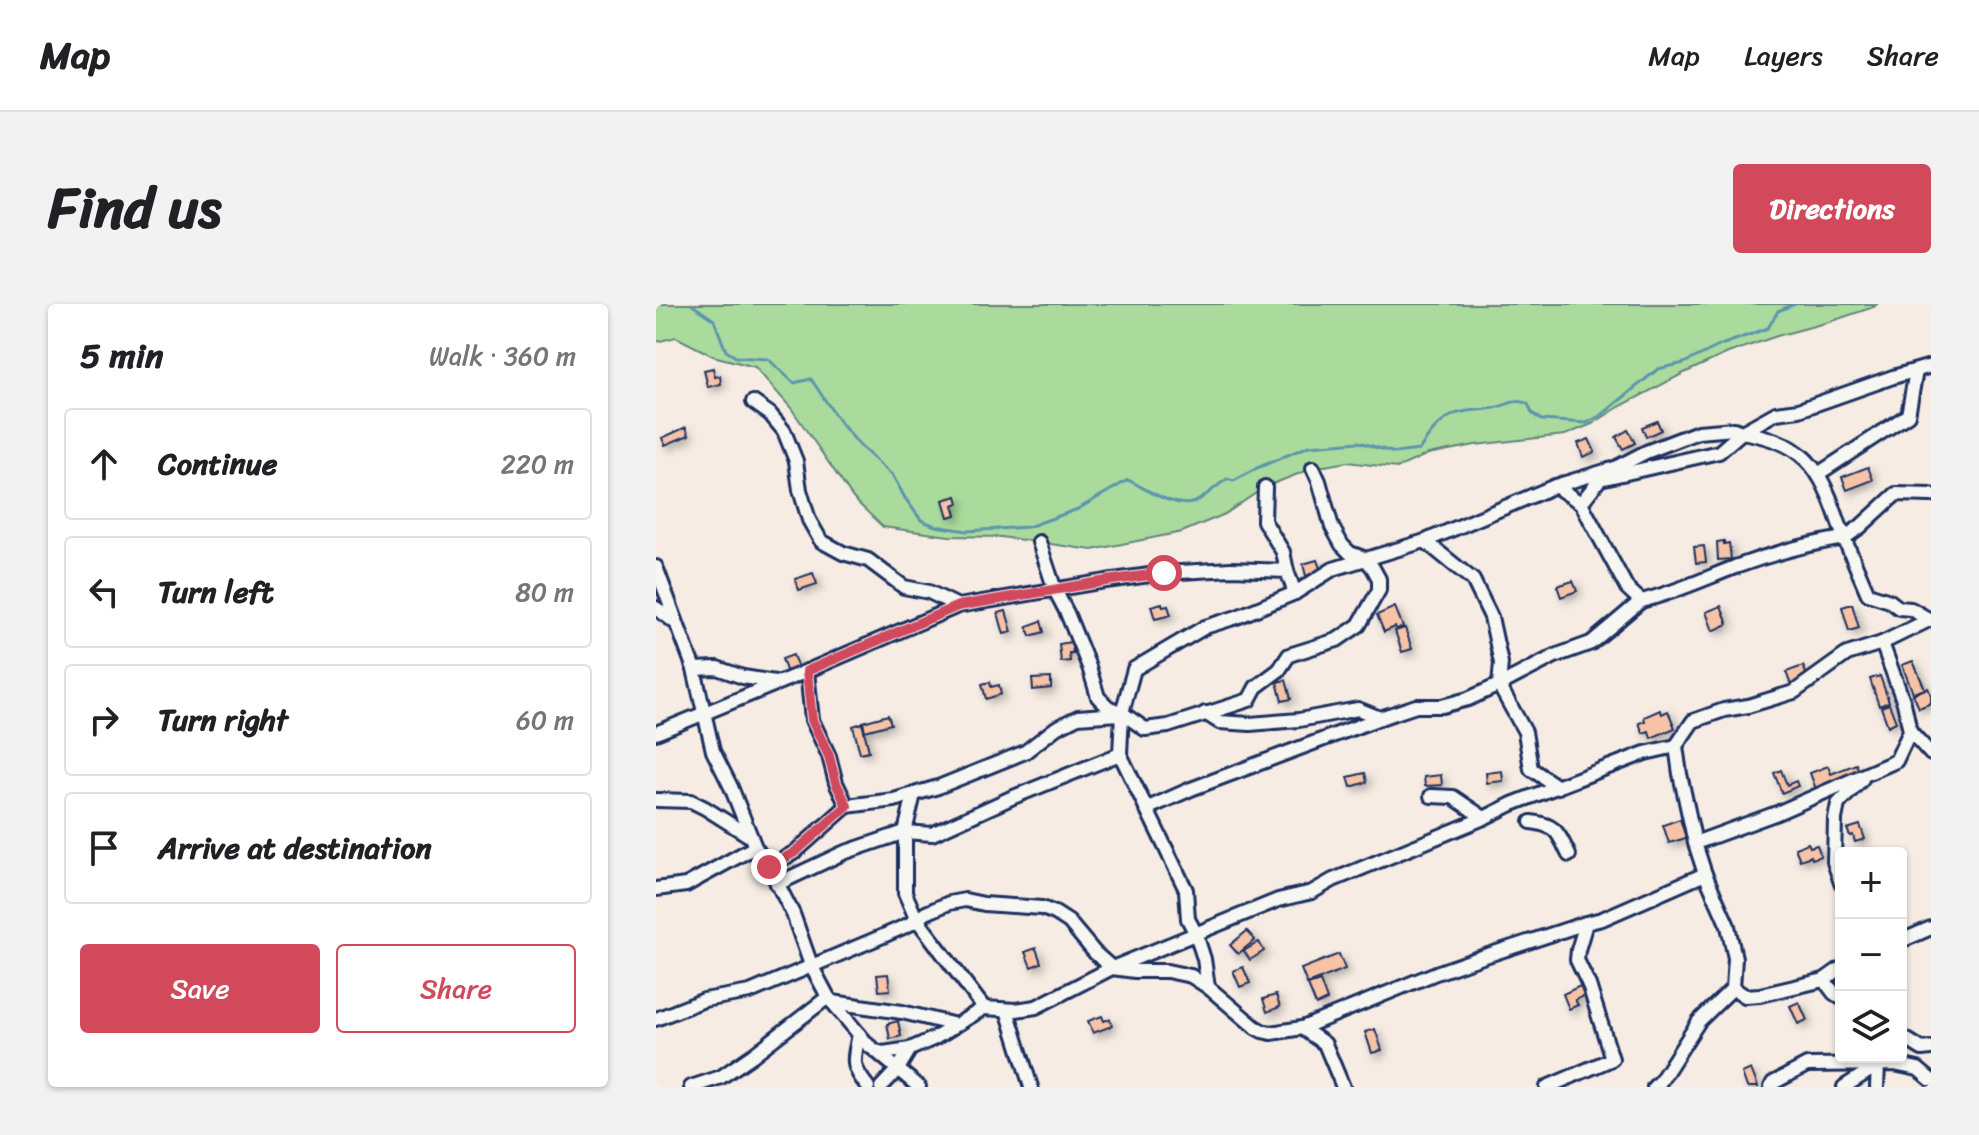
<!DOCTYPE html>
<html lang="en">
<head>
<meta charset="utf-8">
<style>
	:root { --surface:#fff; --page:#f2f2f2; --text:#202124; --muted:#757577; --line:#e0e0e0; --accent:#d1495b }
	body { margin:0; font-family:Sriracha,sans-serif; background:var(--page); color:var(--text) }
	.controls { position:absolute; right:24px; bottom:24px; display:grid; overflow:hidden; border-radius:8px; box-shadow:0 2px 6px #0004 }
	.controls button { width:72px; height:72px; display:grid; place-items:center; padding:0; border:0; border-bottom:2px solid var(--line); background:var(--surface); color:var(--text); font:40px sans-serif }
	.stop { position:absolute; width:24px; height:24px; margin:-18px; border:6px solid #d1495b; border-radius:50%; background:#fff }
	.stop.end { background:#d1495b; border-color:#fff; box-shadow:0 2px 8px #0008 }
	.list { margin:0; padding:0; list-style:none }
	h2 { display:flex; justify-content:space-between; align-items:center; height:104px; margin:0; padding:0 32px; font-size:34px }
	h2 small { font-size:26px; font-weight:400; color:var(--muted) }
	.list li { display:grid; grid-template-columns:52px 1fr auto; gap:24px; align-items:center; box-sizing:border-box; height:112px; margin:0 16px 16px; padding:0 16px; border:2px solid var(--line); border-radius:8px }
	.list b { display:block; font-size:30px; white-space:nowrap }
	.list em { font-size:26px; font-style:normal; color:var(--muted) }
	.actions { display:flex; gap:16px; padding:24px 32px }
	.actions a { flex:1; padding:18px 0; border:2px solid var(--accent); border-radius:8px; text-align:center; font-size:28px; color:var(--accent) }
	.actions .main { background:var(--accent); color:#fff }
	.icon { flex:none; width:44px; height:44px; fill:none; stroke:currentColor; stroke-width:2; stroke-linecap:round; stroke-linejoin:round }
	.map { position:relative; flex:none; width:1275px; height:783px; overflow:hidden; border-radius:8px }
	header { display:flex; align-items:center; gap:48px; box-sizing:border-box; height:112px; padding:0 40px; background:var(--surface); border-bottom:2px solid var(--line) }
	header strong { font-size:38px }
	nav { display:flex; gap:44px; margin-inline-start:auto; font-size:28px }
	.intro { display:flex; align-items:center; justify-content:space-between; box-sizing:border-box; height:192px; padding:0 48px }
	h1 { margin:0; font-size:56px }
	.button { padding:20px 36px; border-radius:8px; background:var(--accent); color:#fff; font-size:28px; font-weight:700 }
	main { display:flex; gap:48px; padding:0 48px }
	aside { flex:1; background:var(--surface); border-radius:8px; box-shadow:0 2px 6px #0004 }
	.map>svg:first-child { display:block }
	.green { fill:#aadb9c; stroke:#62857d; stroke-width:2 }
	.lines { fill:none; stroke-linecap:round; stroke-linejoin:round }
	.stream { stroke:#5d95ae; stroke-width:3 }
	.building { fill:#f6c3a6; stroke:#1b2f5e; stroke-width:2; filter:url(#shadow) }
	.minor-casing { stroke:#1b2f5e; stroke-width:18 }
	.minor { stroke:#f6f6f2; stroke-width:12 }
	.route { stroke:#d1495b; stroke-width:10 }
</style>
</head>
<body>
<header>
<strong>Map</strong>
<nav><a>Map</a><a>Layers</a><a>Share</a></nav>
</header>
<div class="intro"><h1>Find us</h1><a class="button">Directions</a></div>
<main>
<aside>
<h2>5 min<small>Walk · 360 m</small></h2>
<ul class="list">
<li><svg class="icon" aria-label="ahead" viewBox="0 0 24 24"><path d="M12 20V5M6 11l6-6 6 6"/></svg><div><b>Continue</b></div><em>220 m</em></li>
<li><svg class="icon" aria-label="left" viewBox="0 0 24 24"><path d="M17 20v-9H6M10 6l-5 5 5 5"/></svg><div><b>Turn left</b></div><em>80 m</em></li>
<li><svg class="icon" aria-label="right" viewBox="0 0 24 24"><path d="M7 20v-9h11M14 6l5 5-5 5"/></svg><div><b>Turn right</b></div><em>60 m</em></li>
<li><svg class="icon" aria-label="arrive" viewBox="0 0 24 24"><path d="M6 21V4h12l-3 4 3 4H6"/></svg><div><b>Arrive at destination</b></div></li>
</ul>
<div class="actions"><a class="main">Save</a><a>Share</a></div>
</aside>
<div class="map">
<svg width="1275" height="783" viewBox="0 0 1275 783">
	<defs>
		<filter id="shadow"><feDropShadow dx="4" dy="4" stdDeviation="4" flood-color="#0004"/></filter>
	</defs>
	<rect width="100%" height="100%" fill="#f6ece3"/>
	<filter id="ink" filterUnits="userSpaceOnUse"><feTurbulence type="fractalNoise" baseFrequency=".0125" numOctaves="2"/><feDisplacementMap in="SourceGraphic" scale="16" xChannelSelector="R" yChannelSelector="G"/><feConvolveMatrix kernelMatrix="1 2 1 2 8 2 1 2 1" color-interpolation-filters="sRGB"/></filter>
	<g filter="url(#ink)">
		<polygon class="green" points="0,0 1221,0 1218,3 1173,18 1121,32 1072,49 1026,70 963,103 936,120 909,131 819,141 772,150 741,164 691,158 657,164 609,183 569,210 526,228 436,246 345,233 293,232 227,223 197,194 135,104 99,63 57,52 20,33 0,38"/>
		<g class="lines">
			<path class="stream" d="M35,0L58,16L70,47L80,53L112,55L138,79L155,75L183,117L205,143L237,172L249,194L265,216L279,222L311,227L372,223L422,205L472,176C489,184 520,206 539,198C546,195 563,180 571,175L578,177L601,164L653,142L703,138L739,149L763,146C772,132 783,117 799,110C811,105 828,107 842,103C853,100 861,94 872,100L876,109L885,116L931,119L947,110L1002,65L1028,59L1065,41L1112,24L1122,7L1139,0"/>
		</g>
		<g class="building">
			<polygon points="57,64 59,73 64,72 65,80 52,83 48,66"/>
			<polygon points="1001,117 1005,126 990,133 986,123"/>
			<polygon points="30,123 33,131 9,141 6,134"/>
			<polygon points="972,126 979,139 967,145 960,133"/>
			<polygon points="933,135 939,148 927,153 922,139"/>
			<polygon points="1212,163 1217,176 1191,186 1186,173"/>
			<polygon points="301,192 303,199 297,201 300,211 292,213 287,196"/>
			<polygon points="1068,237 1068,240 1073,239 1075,255 1062,256 1061,238"/>
			<polygon points="1048,242 1050,258 1040,259 1038,243"/>
			<polygon points="661,256 665,267 650,272 647,260"/>
			<polygon points="157,269 161,280 143,286 139,275"/>
			<polygon points="917,277 921,287 905,293 901,282"/>
			<polygon points="506,299 507,303 512,302 515,311 499,315 495,302"/>
			<polygon points="1196,300 1203,324 1193,327 1186,303"/>
			<polygon points="1065,302 1072,320 1057,327 1050,308"/>
			<polygon points="739,303 747,323 741,325 739,323 728,328 721,311"/>
			<polygon points="350,307 356,328 348,330 342,309"/>
			<polygon points="385,317 388,328 374,332 371,322"/>
			<polygon points="749,324 756,345 746,348 739,327"/>
			<polygon points="415,338 417,349 413,349 414,357 405,358 403,340"/>
			<polygon points="137,351 142,364 131,369 126,355"/>
			<polygon points="1257,357 1269,385 1257,389 1246,361"/>
			<polygon points="1147,362 1152,374 1135,381 1130,368"/>
			<polygon points="1224,372 1233,398 1223,402 1214,375"/>
			<polygon points="395,374 395,384 377,386 376,375"/>
			<polygon points="630,376 635,395 626,397 621,378"/>
			<polygon points="334,378 335,383 343,381 345,390 330,395 326,380"/>
			<polygon points="1272,384 1275,391 1275,399 1263,404 1257,390"/>
			<polygon points="1233,400 1240,418 1232,422 1225,403"/>
			<polygon points="1004,406 1006,410 1012,407 1019,424 995,434 993,427 987,429 983,419 989,417 988,413"/>
			<polygon points="232,411 235,420 209,427 207,418"/>
			<polygon points="206,419 213,447 204,449 197,422"/>
			<polygon points="1200,460 1204,471 1161,488 1154,469 1172,462 1175,470"/>
			<polygon points="1125,466 1131,481 1140,477 1142,482 1126,489 1118,469"/>
			<polygon points="846,467 847,477 831,479 830,469"/>
			<polygon points="709,469 711,478 695,483 692,473"/>
			<polygon points="785,471 786,481 769,482 768,473"/>
			<polygon points="1024,515 1030,534 1013,539 1007,521"/>
			<polygon points="1204,521 1209,535 1199,538 1197,531 1194,532 1191,525"/>
			<polygon points="1152,539 1154,543 1161,541 1165,552 1156,555 1155,552 1144,556 1139,544"/>
			<polygon points="591,627 599,636 582,650 574,641"/>
			<polygon points="603,638 608,647 594,656 588,647"/>
			<polygon points="380,644 385,659 375,663 369,648"/>
			<polygon points="683,650 689,665 651,680 645,665"/>
			<polygon points="587,663 594,679 584,683 577,667"/>
			<polygon points="232,670 234,686 223,687 221,671"/>
			<polygon points="664,677 671,696 660,701 652,681"/>
			<polygon points="924,682 928,692 919,696 922,701 913,705 907,690"/>
			<polygon points="620,691 624,703 611,708 607,695"/>
			<polygon points="1143,698 1151,716 1142,720 1134,702"/>
			<polygon points="446,712 448,717 454,715 456,722 437,729 432,717"/>
			<polygon points="242,717 245,732 234,735 231,720"/>
			<polygon points="719,725 726,746 716,749 709,728"/>
			<polygon points="1095,765 1102,783 1091,783 1086,769"/>
		</g>
		<g class="lines">
			<defs>
				<g id="minor">
					<polyline points="97,98 114,110 128,127 140,157 144,186 153,216 165,237 187,249 212,256 248,283 273,288 302,302"/>
					<polyline points="1162,170 1252,111 1260,67"/>
					<path d="M899,182L925,199L971,284L985,297C1018,289 1048,275 1079,263C1115,250 1151,240 1188,234L1212,290L1234,297L1243,304L1255,305L1274,316"/>
					<polyline points="609,183 608,217 627,248 631,267"/>
					<path d="M925,199L944,175L1063,148L1086,128C1157,140 1167,171 1188,234L1204,223L1240,190L1275,191"/>
					<polyline points="769,237 817,276 835,313 845,359 843,381 869,428 875,465 902,483"/>
					<polyline points="383,238 399,286 411,309 433,363 442,393 452,403 466,409 489,425 512,422 593,396 600,383 623,366 633,351 681,336 703,321 723,286 723,275 717,264 710,255 694,249 686,241 676,223 663,177 657,164"/>
					<polyline points="0,263 38,365 57,447 75,483 99,543 113,563 137,610 155,661 172,693 212,741 220,747 227,749 254,745 279,734 328,704 360,706 380,703 456,664 622,596 656,588 677,576 828,514 856,500 989,449 1020,442"/>
					<polyline points="0,304 20,319"/>
					<polyline points="38,365 61,364 87,373 119,378"/>
					<polyline points="151,367 156,416 173,452 180,479 191,502 238,496 282,483 369,448 400,424 422,413 462,410"/>
					<polyline points="549,409 563,418 594,420 643,416 702,405 724,414 760,402 786,402 812,395 843,381 899,352 935,339 985,297"/>
					<polyline points="1254,427 1275,450"/>
					<polyline points="0,429 151,367 302,302 450,277 508,269 575,265 631,267 639,289"/>
					<polyline points="258,490 249,528 249,589 260,614 328,704"/>
					<polyline points="775,492 797,493 828,514"/>
					<polyline points="0,496 35,497 49,504 95,533"/>
					<polyline points="490,505 535,485 724,414"/>
					<path d="M875,518C901,521 902,529 913,551"/>
					<polyline points="1039,539 1024,470 1020,442 1037,417 1068,406 1092,402 1138,388 1191,350 1226,339"/>
					<polyline points="113,563 139,548 191,502"/>
					<polyline points="1185,579 1178,558 1179,515 1182,500 1206,475"/>
					<polyline points="121,580 187,549 249,528 276,530 355,494 464,450"/>
					<polyline points="0,585 30,581 99,543"/>
					<polyline points="1245,637 1275,624"/>
					<polyline points="1168,676 1178,689 1185,694"/>
					<polyline points="552,683 548,655 540,630 532,615 530,586 464,450 466,409 478,365 549,323 581,313 639,289 677,265 769,237 899,182 959,164 990,148 1042,128 1078,125 1086,128 1120,109 1143,106 1237,73 1275,62"/>
					<polyline points="1077,684 1089,692 1104,691 1168,676 1185,664"/>
					<polyline points="176,698 246,708 300,721"/>
					<polyline points="351,706 375,783"/>
					<polyline points="0,715 48,696 94,688 227,632 254,620 270,609 293,599 309,596 328,600 386,604 399,609 413,618 439,649 456,664 479,667 511,667 535,672 552,683 599,723 606,727 615,729 646,724 780,669 829,652 930,619"/>
					<polyline points="646,724 669,740 687,783"/>
					<path d="M203,730C198,757 194,761 212,783"/>
					<polyline points="1245,732 1266,745 1275,744"/>
					<polyline points="220,747 263,783"/>
					<polyline points="35,783 65,773 97,751 172,693"/>
					<polyline points="225,783 242,765 254,745"/>
					<polyline points="891,783 956,755 933,681 921,656 922,646 930,619 946,615 1049,570 1039,539 1121,509 1240,457 1254,427 1248,399 1226,339 1275,315"/>
					<polyline points="998,783 1004,778 1043,717 1077,684 1079,654 1072,622 1049,570"/>
					<polyline points="1115,783 1117,779 1151,761 1238,760 1262,765 1275,776"/>
					<polyline points="1188,783 1222,761 1221,783"/>
				</g>
			</defs>
			<use href="#minor" class="minor-casing"/>
			<use href="#minor" class="minor"/>
		</g>
	</g>
	<g class="lines" filter="url(#ink)">
		<polyline class="route" points="113,563 139,548 191,502 180,479 173,452 156,416 151,367 302,302 450,277 508,269"/>
	</g>
</svg>
<div class="controls">
<button>+</button>
<button>−</button>
<button><svg class="icon" aria-label="layers" viewBox="0 0 24 24"><path d="M12 4l9 5-9 5-9-5zM3 14l9 5 9-5"/></svg></button>
</div>
<div class="stop" style="left:508px;top:269px"></div>
<div class="stop end" style="left:113px;top:563px"></div>
</div>
</main>
</body>
</html>
